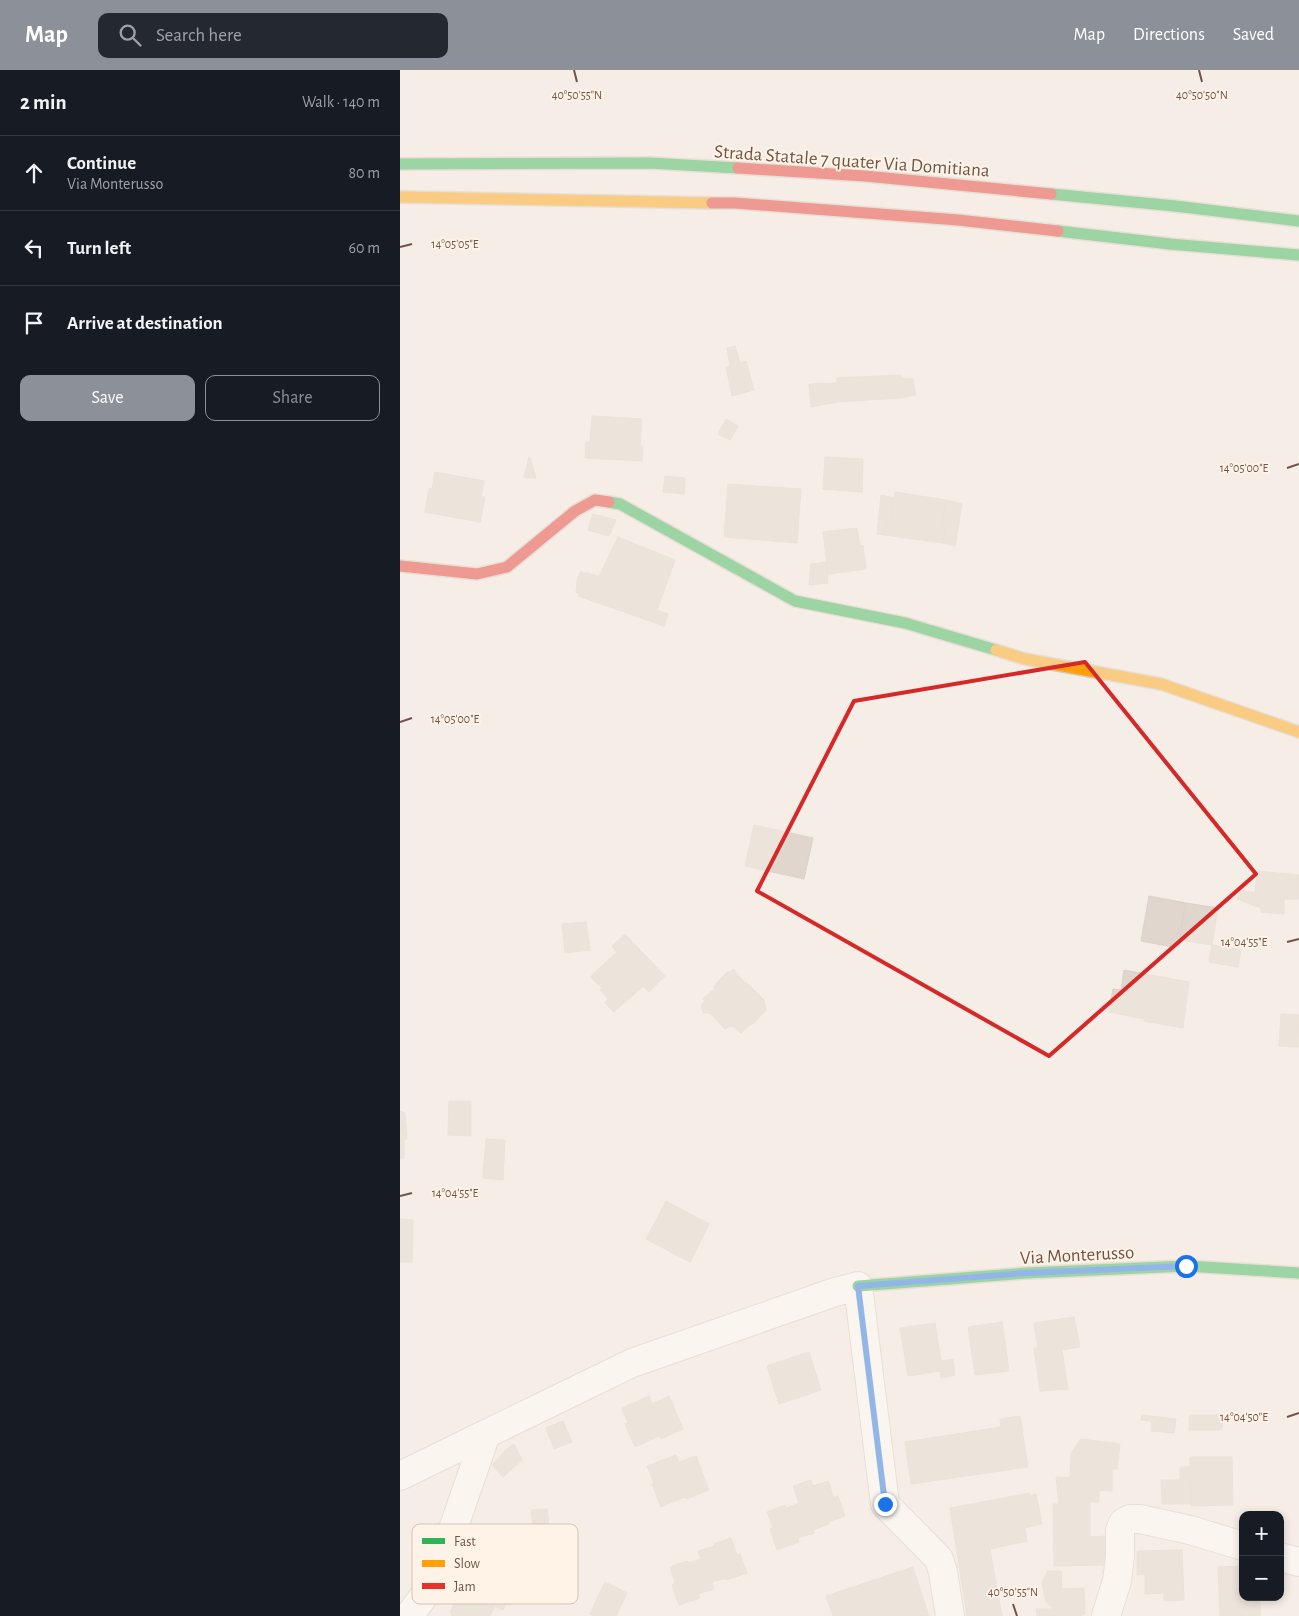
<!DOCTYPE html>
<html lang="en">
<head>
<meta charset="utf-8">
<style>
	:root { --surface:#171b24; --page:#242831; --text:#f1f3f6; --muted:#9ea1a6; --line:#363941; --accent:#8c9099 }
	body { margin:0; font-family:"Alegreya Sans",sans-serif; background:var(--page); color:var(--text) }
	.controls { position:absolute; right:15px; bottom:15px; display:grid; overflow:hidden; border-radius:10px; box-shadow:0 2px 8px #0003 }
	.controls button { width:45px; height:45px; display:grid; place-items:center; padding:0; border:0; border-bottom:1px solid var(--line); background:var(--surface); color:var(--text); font:25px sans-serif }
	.stop { position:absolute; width:15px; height:15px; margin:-11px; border:4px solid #1a73e8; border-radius:50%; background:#fff }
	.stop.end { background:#1a73e8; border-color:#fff; box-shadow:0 1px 5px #0008 }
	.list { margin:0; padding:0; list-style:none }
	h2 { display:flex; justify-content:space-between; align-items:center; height:65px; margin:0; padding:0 20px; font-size:21px }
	h2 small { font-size:16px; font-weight:400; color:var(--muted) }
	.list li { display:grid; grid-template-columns:32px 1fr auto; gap:15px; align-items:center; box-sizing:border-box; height:75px; padding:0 20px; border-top:1px solid var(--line) }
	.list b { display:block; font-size:19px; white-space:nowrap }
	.list p { margin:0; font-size:16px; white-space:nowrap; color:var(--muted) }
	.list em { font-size:16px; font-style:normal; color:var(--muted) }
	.actions { display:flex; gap:10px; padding:15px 20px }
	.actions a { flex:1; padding:11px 0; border:1px solid var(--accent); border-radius:10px; text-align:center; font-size:18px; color:var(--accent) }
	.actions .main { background:var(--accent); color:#fff }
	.icon { flex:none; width:28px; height:28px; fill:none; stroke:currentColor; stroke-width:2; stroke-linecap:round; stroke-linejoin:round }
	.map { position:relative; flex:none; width:899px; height:1546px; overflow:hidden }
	header { display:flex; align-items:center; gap:30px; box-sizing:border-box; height:70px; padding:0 25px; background:var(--accent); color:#fff }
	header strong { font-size:24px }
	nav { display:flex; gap:28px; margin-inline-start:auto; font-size:18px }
	.search { width:350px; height:45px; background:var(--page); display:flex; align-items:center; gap:12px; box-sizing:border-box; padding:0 18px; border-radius:10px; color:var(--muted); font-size:19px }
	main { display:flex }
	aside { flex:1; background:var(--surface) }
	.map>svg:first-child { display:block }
	.building { fill:#e1d6ce; stroke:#ddd1c9 }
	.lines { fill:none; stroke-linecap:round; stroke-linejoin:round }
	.street-casing { stroke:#d6cbc4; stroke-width:30 }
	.fast-casing { stroke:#d5cbc3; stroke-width:14 }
	.slow-casing { stroke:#d5cbc3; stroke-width:14 }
	.jam-casing { stroke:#d5cbc3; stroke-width:14 }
	.street { stroke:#fefcfb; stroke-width:28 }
	.fast { stroke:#30b455; stroke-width:11 }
	.slow { stroke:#ff9f0a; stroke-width:11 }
	.jam { stroke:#e5322d; stroke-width:11 }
	.route { stroke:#1a73e8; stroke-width:6 }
	.marked { fill:none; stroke:#d62828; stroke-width:4; stroke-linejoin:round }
	.ticks { fill:none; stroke:#705449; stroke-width:2 }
	.labels { text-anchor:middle; stroke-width:4; stroke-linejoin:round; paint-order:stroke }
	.street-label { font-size:19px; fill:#705449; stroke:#fef3e6 }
	.key { fill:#fef3e6; stroke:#d3c3b7; stroke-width:1 }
	.key-label { font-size:14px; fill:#705449 }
	.ticks-label { font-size:12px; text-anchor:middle; fill:#705449; stroke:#fef3e6; stroke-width:4; stroke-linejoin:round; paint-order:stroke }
</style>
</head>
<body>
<header>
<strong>Map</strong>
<div class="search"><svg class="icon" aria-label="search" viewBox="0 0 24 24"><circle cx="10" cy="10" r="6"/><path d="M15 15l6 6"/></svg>Search here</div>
<nav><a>Map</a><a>Directions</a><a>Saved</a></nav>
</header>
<main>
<aside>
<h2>2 min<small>Walk · 140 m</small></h2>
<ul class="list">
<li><svg class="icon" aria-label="ahead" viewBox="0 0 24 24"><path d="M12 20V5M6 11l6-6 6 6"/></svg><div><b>Continue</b><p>Via Monterusso</p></div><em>80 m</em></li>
<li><svg class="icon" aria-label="left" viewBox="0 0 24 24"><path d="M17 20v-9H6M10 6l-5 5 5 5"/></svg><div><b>Turn left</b></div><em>60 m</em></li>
<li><svg class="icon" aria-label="arrive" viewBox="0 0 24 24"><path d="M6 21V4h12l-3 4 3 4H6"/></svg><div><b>Arrive at destination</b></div></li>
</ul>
<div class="actions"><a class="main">Save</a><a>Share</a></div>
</aside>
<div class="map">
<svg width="899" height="1546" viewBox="0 0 899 1546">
	<rect width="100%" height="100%" fill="#f5eee6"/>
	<g class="building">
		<polygon points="335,276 340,293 346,291 354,320 332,326 326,297 330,296 327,278"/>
		<polygon points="500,305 501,308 513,309 516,325 500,328 437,332 411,337 409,314 437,313 437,308"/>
		<polygon points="192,346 242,349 240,376 243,376 242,391 185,388 186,372 190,372"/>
		<polygon points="326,349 338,356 330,370 318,364"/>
		<polygon points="129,387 130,388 136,408 124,407"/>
		<polygon points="425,387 463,389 462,422 423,419"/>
		<polygon points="35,402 84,411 81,427 85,427 80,452 25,442 29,418 32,419"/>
		<polygon points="265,406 285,408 284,424 263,422"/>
		<polygon points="328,414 401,419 397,473 324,467"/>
		<polygon points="495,422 546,430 542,457 545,457 543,473 484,465 487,448 491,449"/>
		<polygon points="481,425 494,428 491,449 487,448 484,465 477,464"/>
		<polygon points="546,430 562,434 555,476 543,473 545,457 542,457"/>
		<polygon points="193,444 216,450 209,466 188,460"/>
		<polygon points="457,458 460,476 463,475 466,499 428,504 423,462"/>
		<polygon points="218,467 275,490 257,540 268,544 264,556 178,526 179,524 176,522 177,511 181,501 185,504 186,502 199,507"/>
		<polygon points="426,492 428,513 409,515 411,494"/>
		<polygon points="354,755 413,768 404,809 345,796"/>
		<polygon points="857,801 899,805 899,829 884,829 884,844 861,842 861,838 837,829 840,820 855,823"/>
		<polygon points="749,826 786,833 778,878 741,871"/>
		<polygon points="786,833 818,838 812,875 779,870"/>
		<polygon points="186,852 190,880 165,883 162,854"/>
		<polygon points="225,864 265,906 249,922 243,916 214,942 205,933 208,929 200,920 202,918 190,907 217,882 212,876"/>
		<polygon points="812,875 841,880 838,897 809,892"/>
		<polygon points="333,899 345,913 346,912 364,930 366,940 353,954 351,954 341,963 334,957 331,956 325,959 310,943 304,943 301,938 302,934 305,931 303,929 314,919 314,916 328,901 330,902"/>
		<polygon points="724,900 789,912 783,958 744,951 745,949 709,942 713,919 721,920"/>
		<polygon points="881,944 899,945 898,977 879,976"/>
		<polygon points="49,1031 71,1031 71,1066 48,1065"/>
		<polygon points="0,1041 5,1043 7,1069 4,1069 4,1088 0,1088"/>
		<polygon points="86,1069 105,1070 103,1110 83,1108"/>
		<polygon points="266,1131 309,1154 290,1192 246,1169"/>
		<polygon points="0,1149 13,1150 12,1192 0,1192"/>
		<polygon points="674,1247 680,1277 662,1280 668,1319 640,1321 634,1278 638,1278 634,1253"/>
		<polygon points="602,1252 609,1301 575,1305 568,1257"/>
		<polygon points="535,1253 541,1291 553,1289 555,1305 541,1308 540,1301 508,1306 500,1258"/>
		<polygon points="409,1282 421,1320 379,1334 367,1296"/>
		<polygon points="249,1326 252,1334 269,1326 283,1359 261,1369 259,1366 235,1377 225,1354 228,1353 222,1338"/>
		<polygon points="742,1345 776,1349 774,1363 751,1361 751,1351 741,1350"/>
		<polygon points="790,1345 823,1345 822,1360 789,1360"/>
		<polygon points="620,1346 628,1397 511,1414 505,1372 601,1357 600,1349"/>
		<polygon points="163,1351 172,1372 154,1379 146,1358"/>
		<polygon points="681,1369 720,1374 717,1399 712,1399 712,1421 699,1420 699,1432 690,1432 690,1467 706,1466 708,1495 654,1496 653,1434 659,1434 656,1407 670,1408 671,1383"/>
		<polygon points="114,1374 122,1390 103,1407 92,1395 107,1379"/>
		<polygon points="276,1385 279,1392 296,1386 309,1420 286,1429 284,1427 261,1437 252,1414 254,1413 247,1396"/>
		<polygon points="790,1387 832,1387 833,1435 791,1436"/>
		<polygon points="780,1397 791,1397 791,1434 762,1434 761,1410 780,1410"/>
		<polygon points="411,1410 413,1416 428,1411 434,1428 438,1426 445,1446 428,1452 429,1454 413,1460 414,1463 398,1468 399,1472 377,1480 370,1459 373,1458 367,1442 385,1435 386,1438 399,1433 393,1416"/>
		<polygon points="630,1423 630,1426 636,1424 642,1454 625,1458 627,1471 590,1479 602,1546 567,1546 550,1438"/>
		<polygon points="147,1439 149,1455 133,1456 131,1440"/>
		<polygon points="119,1459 134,1466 136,1462 155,1471 144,1494 140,1492 132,1509 124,1505 115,1525 111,1523 103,1540 95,1536 90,1546 51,1546 52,1543 50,1542 61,1521 75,1527 82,1513 79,1511 90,1489 105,1496 111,1482 109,1481"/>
		<polygon points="331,1468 337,1485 340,1484 347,1503 326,1510 326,1508 312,1512 314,1519 298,1524 300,1528 279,1535 272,1515 275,1513 270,1497 287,1491 288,1493 301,1489 298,1481 315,1476 314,1474"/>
		<polygon points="782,1480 784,1530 764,1531 764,1523 745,1524 745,1504 737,1505 737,1481"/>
		<polygon points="843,1496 843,1527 860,1527 860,1546 820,1546 818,1497"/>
		<polygon points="513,1497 529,1546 433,1546 426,1526"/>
		<polygon points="648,1501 661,1501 662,1519 684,1518 685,1544 680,1546 637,1546 636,1539 654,1539 646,1532 642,1513"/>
		<polygon points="205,1512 227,1523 216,1546 195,1546 190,1544"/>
	</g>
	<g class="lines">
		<defs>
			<g id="street">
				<polyline points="0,1406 86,1364"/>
				<polyline points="880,1487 899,1492"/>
				<polyline points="9,1546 35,1511 86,1364 232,1293 435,1222 458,1216 485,1434 539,1489 543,1502 550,1546"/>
				<polyline points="706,1546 717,1511 720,1487 720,1460 723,1453 730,1449 740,1449 790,1460 843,1476"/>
			</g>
			<g id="fast">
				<polyline points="0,94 250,93 338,98"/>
				<polyline points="651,124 775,136 899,151"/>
				<polyline points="658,161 770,174 899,185"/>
				<polyline points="209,432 220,434 395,531 505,553 596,580"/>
				<polyline points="458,1216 627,1203 786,1196 899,1203"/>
			</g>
			<g id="slow">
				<polyline points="0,127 312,133"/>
				<polyline points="596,580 625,589 761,614 899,662"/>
			</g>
			<g id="jam">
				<polyline points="338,98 465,106 651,124"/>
				<polyline points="312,133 335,133 558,150 658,161"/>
				<polyline points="0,496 77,504 107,497 175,441 195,430 209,432"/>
			</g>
		</defs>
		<use href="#street" class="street-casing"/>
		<use href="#fast" class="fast-casing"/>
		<use href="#slow" class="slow-casing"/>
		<use href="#jam" class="jam-casing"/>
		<use href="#street" class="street"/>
		<use href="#fast" class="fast"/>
		<use href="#slow" class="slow"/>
		<use href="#jam" class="jam"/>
	</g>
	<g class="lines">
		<polyline class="route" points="485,1434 458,1216 627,1203 786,1196"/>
	</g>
	<path d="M0 0H899V1546H0ZM685,592L856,804L649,986L357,821L454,631Z" fill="#f5eee6" fill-opacity=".55" fill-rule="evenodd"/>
	<path class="marked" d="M685,592L856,804L649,986L357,821L454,631Z"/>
	<path class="ticks" d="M174,0L177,12M799,0L802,12M0,177L12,174M887,398L899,394M0,652L12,648M887,872L899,869M0,1126L12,1123M887,1347L899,1343M613,1534L617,1546"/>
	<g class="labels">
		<g class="street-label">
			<text transform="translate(452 90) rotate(4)" y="7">Strada Statale 7 quater Via Domitiana</text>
			<text transform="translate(677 1184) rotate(-3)" y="7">Via Monterusso</text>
		</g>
	</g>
	<rect x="12" y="1454" width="166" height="80" rx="8" class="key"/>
	<rect x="22" y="1468" width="23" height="6" fill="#30b455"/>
	<rect x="22" y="1490" width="23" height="7" fill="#ff9f0a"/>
	<rect x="22" y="1513" width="23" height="6" fill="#e5322d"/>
	<g class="key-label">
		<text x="54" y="1476">Fast</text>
		<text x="54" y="1498">Slow</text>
		<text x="54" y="1521">Jam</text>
	</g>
	<g class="ticks-label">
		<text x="177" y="29">40°50'55"N</text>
		<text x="802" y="29">40°50'50"N</text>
		<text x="55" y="178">14°05'05"E</text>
		<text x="844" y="402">14°05'00"E</text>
		<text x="55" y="653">14°05'00"E</text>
		<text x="844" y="876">14°04'55"E</text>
		<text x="55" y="1127">14°04'55"E</text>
		<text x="844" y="1351">14°04'50"E</text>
		<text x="613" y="1526">40°50'55"N</text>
	</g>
</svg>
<div class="controls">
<button>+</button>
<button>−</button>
</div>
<div class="stop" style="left:786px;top:1196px"></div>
<div class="stop end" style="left:485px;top:1434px"></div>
</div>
</main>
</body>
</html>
